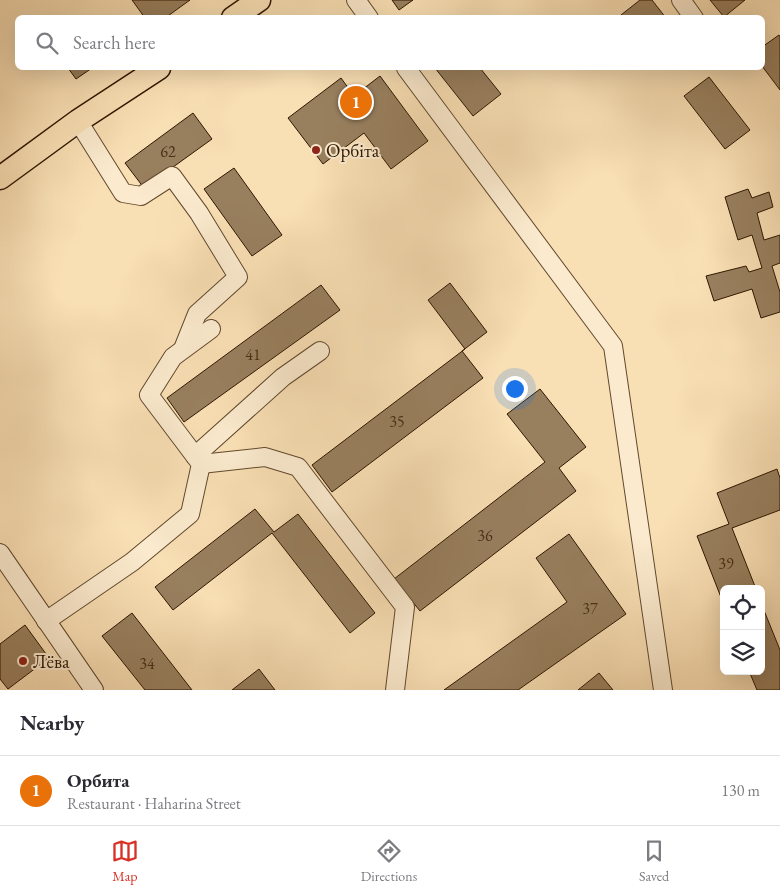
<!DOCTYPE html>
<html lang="en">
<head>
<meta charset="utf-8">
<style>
	:root { --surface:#fff; --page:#f2f2f3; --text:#2b2b33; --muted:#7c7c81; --line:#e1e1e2; --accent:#d93025 }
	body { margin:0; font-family:"EB Garamond",serif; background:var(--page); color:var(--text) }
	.controls { position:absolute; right:15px; bottom:15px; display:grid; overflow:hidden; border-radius:8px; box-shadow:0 5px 20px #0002 }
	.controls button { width:45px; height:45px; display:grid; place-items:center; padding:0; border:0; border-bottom:1px solid var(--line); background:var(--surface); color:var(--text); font:25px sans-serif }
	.you { position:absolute; left:514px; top:388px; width:18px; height:18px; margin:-12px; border:4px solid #fff; border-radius:50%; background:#1a73e8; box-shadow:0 0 0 8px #1a73e833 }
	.badge { display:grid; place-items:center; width:32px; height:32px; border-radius:50%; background:var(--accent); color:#fff; font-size:16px; font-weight:700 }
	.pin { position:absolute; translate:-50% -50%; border:2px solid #fff; box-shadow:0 1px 5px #0006 }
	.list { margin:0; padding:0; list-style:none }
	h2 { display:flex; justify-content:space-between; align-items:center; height:65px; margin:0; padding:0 20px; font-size:21px }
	h2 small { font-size:16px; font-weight:400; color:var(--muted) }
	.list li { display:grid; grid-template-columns:32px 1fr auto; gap:15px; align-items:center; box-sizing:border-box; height:70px; padding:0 20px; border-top:1px solid var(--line) }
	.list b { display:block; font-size:19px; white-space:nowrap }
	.list p { margin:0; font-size:16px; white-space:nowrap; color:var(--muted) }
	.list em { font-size:16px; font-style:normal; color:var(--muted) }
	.icon { flex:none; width:28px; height:28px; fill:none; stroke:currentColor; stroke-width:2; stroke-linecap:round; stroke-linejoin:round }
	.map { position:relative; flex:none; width:780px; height:690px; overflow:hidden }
	.search { position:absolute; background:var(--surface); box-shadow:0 5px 20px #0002; left:15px; right:15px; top:15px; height:55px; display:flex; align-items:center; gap:12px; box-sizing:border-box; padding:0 18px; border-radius:8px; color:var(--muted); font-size:19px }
	.sheet { height:135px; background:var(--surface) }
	nav { display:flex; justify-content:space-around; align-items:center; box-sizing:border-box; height:70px; border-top:1px solid var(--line); background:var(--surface); font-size:14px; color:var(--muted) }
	nav a { display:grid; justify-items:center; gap:2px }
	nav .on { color:var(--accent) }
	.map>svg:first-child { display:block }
	.building { fill:#987f5e; stroke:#2e1700 }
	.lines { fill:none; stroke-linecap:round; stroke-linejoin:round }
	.minor-casing { stroke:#61492d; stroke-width:20 }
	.major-casing { stroke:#2e1700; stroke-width:25 }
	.minor { stroke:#fbeace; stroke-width:18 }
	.major { stroke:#f9dfb4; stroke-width:22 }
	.poi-dot { fill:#8f2418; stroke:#fbeace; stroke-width:2 }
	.labels { text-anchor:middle; stroke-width:4; stroke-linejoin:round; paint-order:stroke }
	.number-label { font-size:16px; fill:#483118 }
	.poi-label { font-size:19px; fill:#2e1700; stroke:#fbeace; text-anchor:start }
</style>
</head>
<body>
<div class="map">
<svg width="780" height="690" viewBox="0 0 780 690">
	<rect width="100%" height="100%" fill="#f9dfb4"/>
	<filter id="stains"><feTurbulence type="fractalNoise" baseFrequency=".004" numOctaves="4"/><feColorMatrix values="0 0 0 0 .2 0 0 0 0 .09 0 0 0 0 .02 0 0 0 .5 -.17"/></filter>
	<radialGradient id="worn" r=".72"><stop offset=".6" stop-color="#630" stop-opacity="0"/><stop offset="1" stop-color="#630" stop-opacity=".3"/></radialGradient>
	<g class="building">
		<polygon points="132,0 190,0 165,18 145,18"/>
		<polygon points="392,0 413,0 399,10"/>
		<polygon points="640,0 652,0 666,18 623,18 621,15"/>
		<polygon points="710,0 745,0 724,17"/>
		<polygon points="779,35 780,37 780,90 762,66 762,47"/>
		<polygon points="68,68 92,68 76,79"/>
		<polygon points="435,68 480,68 501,94 473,116"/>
		<polygon points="380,76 428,141 391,169 364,133 323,164 288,118 341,78 354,96"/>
		<polygon points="709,77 750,130 725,149 684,96"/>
		<polygon points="193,113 212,139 144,188 125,163"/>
		<polygon points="234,168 282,235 252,256 204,189"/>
		<polygon points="748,189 752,198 769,192 773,207 757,213 764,240 780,235 780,263 772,266 780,292 780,312 761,318 752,289 714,301 706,276 746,266 749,272 762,268 752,235 738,240 725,197"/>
		<polygon points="450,283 487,332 462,351 483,378 332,492 312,465 465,349 428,300"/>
		<polygon points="321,285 340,310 184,422 167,398"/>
		<polygon points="540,389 586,447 559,468 576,491 420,611 394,579 545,462 507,414"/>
		<polygon points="777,469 780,478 780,510 732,528 756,589 724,589 724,605 697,536 729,524 717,493"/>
		<polygon points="255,509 274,532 298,514 375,613 350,633 272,533 173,610 155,587"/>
		<polygon points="569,534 626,614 518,690 444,690 567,602 536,558"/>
		<polygon points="761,603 780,650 780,690 757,690 749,671 761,671"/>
		<polygon points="132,613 192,690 145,690 102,636"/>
		<polygon points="25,625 49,658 8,689 0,679 0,644"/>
		<polygon points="259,669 275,690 232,690"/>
		<polygon points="599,673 613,690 578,690"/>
	</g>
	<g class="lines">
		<defs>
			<g id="minor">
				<polyline points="356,0 369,18"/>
				<polyline points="681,0 694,18"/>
				<polyline points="406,68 613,346 663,690"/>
				<polyline points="78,121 123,193 141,196 172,176 199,213 238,277 197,314 183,349"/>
				<polyline points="195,456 283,377 320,351"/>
				<polyline points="201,464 265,457 298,467 405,607 395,690"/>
				<polyline points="0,553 94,690"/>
				<polyline points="46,621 132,562 190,514 201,464 149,395 173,357 211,329"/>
			</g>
			<g id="major">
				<polyline points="233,18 259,0"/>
				<polyline points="0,178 78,121 159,68"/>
			</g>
		</defs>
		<use href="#minor" class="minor-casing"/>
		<use href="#major" class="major-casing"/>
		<use href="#minor" class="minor"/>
		<use href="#major" class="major"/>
	</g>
	<g class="poi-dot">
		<circle cx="316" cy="150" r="5"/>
		<circle cx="23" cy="661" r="5"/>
	</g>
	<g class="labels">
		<g class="number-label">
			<text x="168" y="157">62</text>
			<text x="253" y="360">41</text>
			<text x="397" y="427">35</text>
			<text x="485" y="541">36</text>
			<text x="726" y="569">39</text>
			<text x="590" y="614">37</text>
			<text x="147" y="669">34</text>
		</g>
		<g class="poi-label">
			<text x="326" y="157">Орбіта</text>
			<text x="33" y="668">Лёва</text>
		</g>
	</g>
	<rect width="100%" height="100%" filter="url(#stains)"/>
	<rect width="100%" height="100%" fill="url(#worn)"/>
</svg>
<div class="controls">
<button><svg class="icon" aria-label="locate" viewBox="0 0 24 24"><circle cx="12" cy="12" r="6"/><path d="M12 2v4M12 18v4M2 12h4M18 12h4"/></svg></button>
<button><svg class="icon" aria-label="layers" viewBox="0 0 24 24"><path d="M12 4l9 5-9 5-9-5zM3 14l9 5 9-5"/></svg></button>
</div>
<div class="you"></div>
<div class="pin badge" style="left:356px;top:102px;background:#e8710a">1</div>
<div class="search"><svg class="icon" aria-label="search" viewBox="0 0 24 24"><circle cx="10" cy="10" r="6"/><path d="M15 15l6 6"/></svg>Search here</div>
</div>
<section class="sheet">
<h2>Nearby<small></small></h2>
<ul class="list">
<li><span class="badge" style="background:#e8710a">1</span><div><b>Орбита</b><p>Restaurant · Haharina Street</p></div><em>130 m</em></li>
</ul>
</section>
<nav>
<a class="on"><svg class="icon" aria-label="map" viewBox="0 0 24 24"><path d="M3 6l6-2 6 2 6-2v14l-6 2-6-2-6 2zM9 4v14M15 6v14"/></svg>Map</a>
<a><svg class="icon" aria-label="directions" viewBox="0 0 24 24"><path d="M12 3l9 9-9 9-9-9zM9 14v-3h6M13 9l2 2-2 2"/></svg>Directions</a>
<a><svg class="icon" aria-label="saved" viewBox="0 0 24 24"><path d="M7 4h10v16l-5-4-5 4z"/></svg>Saved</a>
</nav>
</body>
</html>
